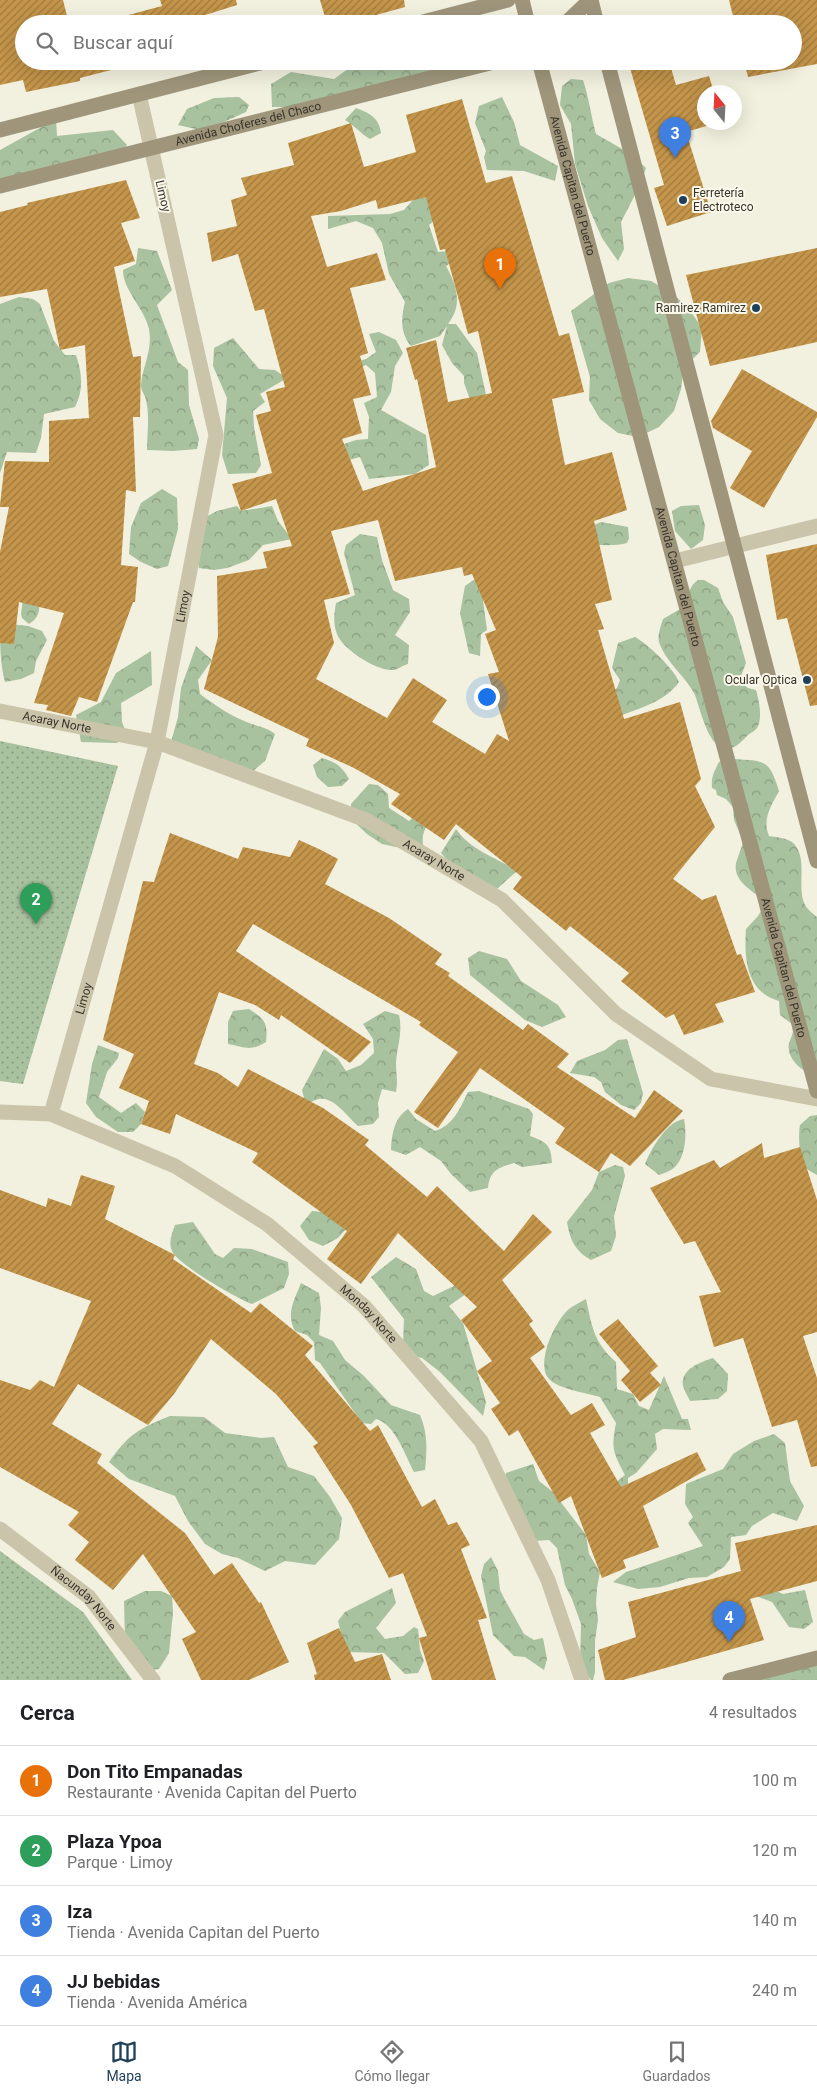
<!DOCTYPE html>
<html lang="es">
<head>
<meta charset="utf-8">
<style>
	:root { --surface:#fff; --page:#f6f6f6; --text:#202124; --muted:#757577; --line:#e0e0e0; --accent:#1f4059 }
	body { margin:0; font-family:Roboto,sans-serif; background:var(--page); color:var(--text) }
	.compass { position:absolute; left:697px; top:85px; width:45px; height:45px; border-radius:50%; background:var(--surface); box-shadow:0 5px 20px #0002; rotate:342deg }
	.you { position:absolute; left:486px; top:696px; width:18px; height:18px; margin:-12px; border:4px solid #fff; border-radius:50%; background:#1a73e8; box-shadow:0 0 0 8px #1a73e833 }
	.badge { display:grid; place-items:center; width:32px; height:32px; border-radius:50%; background:var(--accent); color:#fff; font-size:16px; font-weight:700 }
	.pin { position:absolute; translate:-50% -41px; filter:drop-shadow(0 1px 2px #0008) }
	.pin::after { content:''; position:absolute; top:26px; width:18px; height:15px; background:inherit; clip-path:polygon(0 0,100% 0,50% 100%) }
	.list { margin:0; padding:0; list-style:none }
	h2 { display:flex; justify-content:space-between; align-items:center; height:65px; margin:0; padding:0 20px; font-size:21px }
	h2 small { font-size:16px; font-weight:400; color:var(--muted) }
	.list li { display:grid; grid-template-columns:32px 1fr auto; gap:15px; align-items:center; box-sizing:border-box; height:70px; padding:0 20px; border-top:1px solid var(--line) }
	.list b { display:block; font-size:19px; white-space:nowrap }
	.list p { margin:0; font-size:16px; white-space:nowrap; color:var(--muted) }
	.list em { font-size:16px; font-style:normal; color:var(--muted) }
	.icon { flex:none; width:28px; height:28px; fill:none; stroke:currentColor; stroke-width:2; stroke-linecap:round; stroke-linejoin:round }
	.map { position:relative; flex:none; width:817px; height:1680px; overflow:hidden }
	.search { position:absolute; background:var(--surface); box-shadow:0 5px 20px #0002; left:15px; right:15px; top:15px; height:55px; display:flex; align-items:center; gap:12px; box-sizing:border-box; padding:0 18px; border-radius:28px; color:var(--muted); font-size:19px }
	.sheet { height:345px; background:var(--surface) }
	nav { display:flex; justify-content:space-around; align-items:center; box-sizing:border-box; height:70px; border-top:1px solid var(--line); background:var(--surface); font-size:14px; color:var(--muted) }
	nav a { display:grid; justify-items:center; gap:2px }
	nav .on { color:var(--accent) }
	.map>svg:first-child { display:block }
	.green { fill:url(#green-dots) }
	.forest { fill:url(#forest-crowns) }
	.building { fill:url(#building-hatch); fill-rule:evenodd }
	.lines { fill:none; stroke-linecap:round; stroke-linejoin:round }
	.street { stroke:#cac5aa; stroke-width:15 }
	.secondary { stroke:#9e957b; stroke-width:15 }
	.poi-dot { fill:#1f4059; stroke:#faf8ea; stroke-width:2 }
	.labels { text-anchor:middle; stroke-width:4; stroke-linejoin:round; paint-order:stroke }
	.street-label { font-size:12px; fill:#383329; stroke:#faf8ea }
	.poi-label { font-size:12px; fill:#383329; stroke:#faf8ea; text-anchor:end }
</style>
</head>
<body>
<div class="map">
<svg width="817" height="1680" viewBox="0 0 817 1680">
	<defs>
		<pattern id="green-dots" width="8" height="8" patternUnits="userSpaceOnUse" patternTransform="scale(1.25)"><rect width="8" height="8" fill="#a8c19e"/><path d="M2 2h.1M6 6h.1" fill="none" stroke="#8a9d81" stroke-width="1.8" stroke-linecap="round"/></pattern>
		<pattern id="forest-crowns" width="20" height="18" patternUnits="userSpaceOnUse" patternTransform="scale(1.25)"><rect width="20" height="18" fill="#a8c19e"/><path d="M2 6a3 3 0 1 1 6 0M12 15a3 3 0 1 1 6 0" fill="none" stroke="#8a9d81"/></pattern>
		<pattern id="building-hatch" width="6" height="6" patternUnits="userSpaceOnUse" patternTransform="scale(1.25)"><rect width="6" height="6" fill="#c4954a"/><path d="M-1 1l2-2M0 6l6-6M5 7l2-2" fill="none" stroke="#a07a3e"/></pattern>
	</defs>
	<rect width="100%" height="100%" fill="#f2f0de"/>
	<g class="green">
		<polygon points="0,741 118,766 23,1084 0,1081"/>
		<polygon points="0,1551 83,1612 132,1680 0,1680"/>
	</g>
	<g class="forest">
		<polygon points="359,61 449,61 431,78 295,107 272,107 271,84 291,72 334,79"/>
		<path d="M571,79L583,80C589,98 591,116 596,134L631,154L646,168L639,187L621,222L624,249L618,261L602,238L588,206L575,164L571,124L560,105L562,86Z"/>
		<polygon points="239,97 249,105 246,112 224,122 200,130 178,125 187,109 214,98"/>
		<polygon points="502,97 514,122 520,145 558,166 555,181 524,171 487,170 484,157 486,151 475,123 479,106"/>
		<path d="M356,108C370,113 379,118 381,133L370,139C361,134 354,125 345,120Z"/>
		<polygon points="56,119 57,136 113,130 127,145 116,160 0,192 0,150"/>
		<path d="M427,184L444,213L429,225L438,252L458,250L459,257L446,266C457,286 463,305 448,324H456L477,353L486,395L471,402L464,383V376L452,363L442,345L447,326L440,336L411,346C400,333 401,318 405,302L389,274L382,243L373,228L356,221L328,229V216L390,214L404,210Z"/>
		<path d="M138,248L157,251L172,290L157,305L178,362L188,370L189,405L199,439L197,449L173,451L147,450C147,434 150,415 146,400C145,395 141,390 141,386C142,366 153,352 149,329C144,307 123,291 123,270L136,264Z"/>
		<polygon points="628,278 651,281 672,293 689,309 702,328 700,352 684,367 681,389 674,411 659,427 638,437 618,433 600,419 589,400 590,377 571,311 609,283"/>
		<path d="M19,297L33,299L40,304L54,341L65,355H76C82,373 84,390 75,407L44,414L41,438L36,453L7,452L0,473V304Z"/>
		<polygon points="379,332 396,340 403,353 395,366 391,392 381,410 426,435 429,465 415,474 369,479 360,457 334,464 338,446 356,440 368,439 369,417 364,403 377,397 375,373 366,365 352,370 353,363 366,359 376,352 369,334"/>
		<polygon points="233,338 259,369 275,370 287,378 260,394 265,402 253,411 254,427 261,465 256,473 228,474 222,455 227,398 213,366 214,348"/>
		<polygon points="162,489 177,498 178,529 168,566 157,569 141,562 129,554 131,527 141,503"/>
		<polygon points="699,505 705,525 703,540 691,549 675,531 672,511 681,506"/>
		<polygon points="237,506 241,511 272,506 278,521 292,539 263,545 249,560 227,568 214,570 199,568 195,548 200,520 217,511"/>
		<path d="M601,522L628,527L629,538L627,543C615,547 593,544 579,545L585,529Z"/>
		<path d="M360,534L377,537L382,560L393,590L409,599L410,612L395,635L409,645L408,664C404,665 398,669 394,670C378,672 342,649 337,634C333,623 334,614 336,603L355,595L344,553L346,545Z"/>
		<polygon points="488,570 502,586 483,601 487,630 481,634 480,656 469,653 460,613 465,586"/>
		<path d="M26,577C35,592 49,612 29,624L22,618L21,614Z"/>
		<path d="M698,580H704L718,588L723,602L733,617L746,663L739,681L748,688L756,690C759,700 763,719 757,728C755,731 750,733 748,735C740,743 731,754 719,746C707,739 700,709 695,695C685,675 666,663 659,642C657,635 661,626 663,619L687,605C688,595 689,586 698,580Z"/>
		<path d="M0,623L28,626L42,631L47,640L36,661L34,673L21,679L5,682C0,664 0,642 0,623Z"/>
		<path d="M635,637C648,644 674,669 679,682C666,701 640,708 620,716L599,699L617,688L620,680L612,668L618,643Z"/>
		<path d="M196,646L212,660L198,680L200,694C216,706 231,716 249,723C260,727 266,727 275,734L265,761L246,777L171,742L178,717L181,688Z"/>
		<polygon points="151,651 152,685 121,703 122,722 127,735 117,743 81,742 76,715 101,702 116,673"/>
		<path d="M322,758C335,762 342,766 349,779L342,786L328,787L317,777L313,765Z"/>
		<path d="M733,759C765,761 769,759 779,791C771,806 762,819 769,836C776,837 786,838 792,842C811,858 793,892 808,909C810,912 814,914 817,917V1072L808,1073C798,1068 786,1056 789,1043C792,1034 794,1035 792,1024L780,1015L779,1001C746,992 744,958 746,929L758,916L761,911L757,895C746,887 731,876 737,860C739,853 742,848 743,841L734,820L733,807L726,799L717,795L716,790L712,788C711,777 714,772 719,762Z"/>
		<path d="M369,784L378,785L388,794L389,808L409,821L416,814L428,825C421,833 422,843 425,853L382,844L367,834L351,819V804Z"/>
		<path d="M456,829C471,851 496,857 517,871L497,889L455,869L441,853Z"/>
		<polygon points="479,951 507,959 521,981 558,1005 566,1017 542,1027 525,1020 470,975 468,958"/>
		<path d="M249,1009C265,1019 268,1023 266,1042C250,1052 245,1047 228,1044V1022L233,1011Z"/>
		<path d="M385,1011L399,1015C403,1033 397,1046 396,1063C396,1073 398,1081 396,1092L382,1089L378,1103L379,1117L373,1124L358,1126C343,1113 328,1086 306,1106L302,1090L324,1049L338,1059L346,1071L361,1065L374,1053L373,1039L363,1024Z"/>
		<polygon points="627,1039 643,1093 641,1103 634,1110 621,1105 605,1092 601,1082 594,1077 570,1073 577,1061 605,1050 618,1040"/>
		<polygon points="98,1045 119,1053 118,1058 107,1072 99,1097 121,1113 136,1103 145,1112 141,1124 133,1132 118,1132 96,1117 86,1103 92,1064"/>
		<path d="M479,1091L529,1109L533,1114L530,1136C547,1142 551,1145 552,1163L522,1167L514,1163C498,1168 490,1170 488,1188L470,1192L451,1174L441,1161L420,1147L406,1155L391,1150C392,1134 394,1118 408,1109L416,1119L435,1131C454,1125 460,1108 468,1092Z"/>
		<path d="M817,1115V1175C814,1173 809,1171 807,1169C799,1162 798,1135 800,1125L810,1116Z"/>
		<path d="M684,1119C687,1134 686,1157 674,1168C670,1171 664,1173 659,1175L645,1164C651,1149 667,1121 684,1119Z"/>
		<path d="M615,1165L623,1167L625,1176L614,1216L616,1236L611,1251L591,1260C575,1251 570,1240 567,1222L592,1190L599,1172Z"/>
		<polygon points="312,1211 322,1212 346,1229 338,1238 323,1246 309,1240 300,1226"/>
		<path d="M193,1222L215,1254L223,1258L234,1248L252,1249L288,1262L289,1274L284,1288L252,1304C237,1299 176,1263 172,1251C168,1242 172,1234 175,1225Z"/>
		<polygon points="396,1257 416,1269 424,1291 433,1296 456,1285 474,1288 449,1306 463,1323 486,1402 483,1416 440,1372 422,1358 407,1355 403,1343 404,1319 371,1277"/>
		<path d="M301,1283L319,1293L321,1308L319,1335L333,1341L345,1360L364,1376L391,1405L420,1415C428,1434 427,1450 425,1470L414,1472C405,1455 395,1424 376,1419L371,1424L362,1423L320,1363L315,1360L314,1342L307,1335L295,1331C286,1313 294,1301 301,1283Z"/>
		<path d="M586,1299C592,1327 594,1343 616,1362L617,1389L633,1394L639,1406L649,1410L664,1376L682,1419H688L691,1430L663,1429L655,1434L657,1449L636,1473L628,1478V1487L622,1494L611,1486L625,1475C613,1452 611,1449 616,1423L600,1397C587,1393 558,1389 549,1379C535,1363 555,1321 569,1309C574,1305 581,1302 586,1299Z"/>
		<path d="M713,1358L728,1374L727,1391L718,1399L690,1401C688,1396 684,1391 683,1386C680,1369 701,1362 713,1358Z"/>
		<path d="M170,1416L204,1417L225,1433L261,1438L274,1437L288,1467L314,1476L330,1497L342,1518L339,1539L315,1565L285,1561L265,1571L238,1558L222,1554L205,1544L188,1521L175,1496L129,1479L109,1462C129,1434 138,1429 170,1416Z"/>
		<polygon points="774,1434 785,1443 790,1481 804,1506 797,1521 773,1513 752,1526 746,1535 731,1537 730,1559 724,1567 707,1577 689,1578 660,1587 638,1589 613,1582 626,1572 703,1546 688,1523 693,1517 685,1504 686,1484 723,1469 733,1454 754,1441"/>
		<polygon points="533,1464 539,1481 553,1492 586,1535 589,1554 600,1572 597,1588 596,1604 598,1620 595,1641 595,1672 593,1680 591,1680 580,1665 581,1624 572,1599 565,1585 557,1548 549,1540 535,1541 499,1490 506,1473"/>
		<polygon points="491,1557 498,1571 500,1590 505,1600 524,1634 534,1640 543,1638 547,1659 544,1670 525,1657 514,1656 493,1635 481,1576 484,1564"/>
		<polygon points="392,1588 396,1603 376,1628 385,1639 403,1636 414,1627 418,1629 420,1650 424,1661 418,1673 405,1674 384,1653 346,1652 338,1621 345,1612"/>
		<polygon points="774,1590 783,1594 805,1590 813,1622 804,1629 789,1627 772,1602 756,1596"/>
		<polygon points="145,1591 161,1591 172,1596 173,1612 169,1653 159,1669 150,1670 125,1638 124,1601"/>
		<polygon points="817,1662 817,1680 745,1680"/>
	</g>
	<g class="building">
		<polygon points="0,0 63,0 69,24 24,24 24,61 146,61 80,78 80,81 26,92 23,80 0,85"/>
		<polygon points="160,0 236,0 237,5 186,21 187,24 95,24 162,6"/>
		<polygon points="320,0 404,0 405,7 344,24 327,24"/>
		<polygon points="729,0 817,0 817,64 748,77 744,61 793,61 793,24 735,24"/>
		<polygon points="656,16 659,24 629,24"/>
		<polygon points="628,61 669,61 676,85 709,76 714,92 704,92 704,122 720,122 686,132 711,212 667,226 654,188 664,185"/>
		<path d="M462,99L486,183L512,176L559,336L569,333L584,392L552,399L565,465L612,452L627,510L594,521L612,600L595,604L604,629L598,630L624,719L680,702L701,779L695,786L715,827L673,879L702,900L716,895L737,955L741,954L755,992L715,1004L724,1022L684,1035L674,1014L666,1018L621,981L629,973L570,926L566,931L513,889L522,877L456,824L444,840L391,804L400,794L354,768L306,746L309,739L204,689L218,637L217,576L267,568L263,552L292,546L276,499L241,511L232,484L272,473L256,415L271,411L266,392L285,387L264,309L255,311L238,254L212,262L207,233L237,226L231,200L247,195L241,178L294,165L288,143L351,123L364,167L416,152L406,115ZM426,197L440,250L445,249L468,334L478,331L492,393L448,402L436,340L406,348L415,380L417,379L436,467L363,491L342,439L362,433L353,399L371,395L360,356L368,353L350,288L386,280L377,253L327,267L311,216L341,211L376,200L378,209ZM378,520L395,581L462,567L464,576L472,574L496,630L485,634L499,672L488,674L509,741L497,734L485,754L432,722L447,700L413,678L387,718L316,679L334,643L324,600L350,594L331,531Z"/>
		<polygon points="126,180 140,218 121,223 135,261 114,267 133,357 141,356 140,417 133,417 136,492 126,490 121,565 138,567 135,602 133,602 97,702 79,697 71,716 46,710 48,705 34,703 64,613 19,602 14,644 0,643 0,552 9,507 0,507 0,505 5,461 49,462 49,421 89,418 85,345 60,350 47,289 0,297 0,212 28,205 27,203"/>
		<polygon points="817,248 817,342 710,366 686,275"/>
		<polygon points="742,369 817,412 817,417 764,508 730,488 752,451 713,428 711,421"/>
		<polygon points="817,544 817,705 810,706 787,618 777,620 766,555"/>
		<polygon points="170,833 238,859 243,847 290,857 299,840 321,850 338,859 325,884 389,918 442,954 435,964 450,973 448,976 523,1030 528,1024 569,1054 557,1067 635,1118 654,1090 683,1111 630,1166 611,1153 599,1172 555,1143 565,1128 480,1068 438,1128 414,1112 458,1052 419,1025 421,1022 253,924 236,951 371,1042 350,1063 281,1015 279,1020 255,1005 219,992 194,1064 218,1073 238,1087 248,1069 323,1108 369,1140 365,1145 427,1197 437,1186 504,1251 533,1214 552,1232 502,1280 533,1321 529,1324 545,1347 530,1358 571,1415 592,1403 605,1425 590,1433 621,1487 697,1452 706,1470 643,1506 659,1547 623,1560 626,1568 602,1578 571,1496 559,1503 518,1430 509,1436 491,1409 500,1403 477,1371 492,1361 461,1320 477,1307 398,1233 361,1284 327,1259 347,1231 252,1162 258,1153 176,1114 170,1134 141,1124 149,1101 119,1088 134,1054 103,1040 143,881 154,882"/>
		<polygon points="762,1143 764,1158 800,1147 817,1200 817,1332 803,1336 817,1378 817,1466 811,1467 797,1420 772,1427 743,1338 714,1347 699,1296 721,1292 695,1241 684,1244 650,1188 714,1160 720,1168"/>
		<polygon points="81,1175 115,1186 105,1219 175,1255 173,1259 251,1313 260,1303 313,1346 305,1355 370,1431 378,1425 422,1507 435,1499 448,1525 457,1522 470,1545 461,1549 487,1618 478,1620 496,1680 432,1680 419,1638 427,1636 403,1573 389,1578 351,1505 313,1446 318,1443 276,1394 211,1339 174,1394 148,1425 78,1384 52,1424 102,1454 97,1463 185,1533 214,1575 232,1563 259,1603 261,1602 289,1662 249,1680 201,1680 182,1639 196,1632 143,1554 113,1590 75,1560 89,1542 68,1525 79,1512 0,1467 0,1380 30,1390 40,1380 54,1387 91,1301 0,1268 0,1190 46,1207 48,1198 71,1206"/>
		<polygon points="618,1319 658,1366 650,1373 661,1385 640,1402 621,1380 630,1371 599,1334"/>
		<polygon points="817,1525 817,1581 750,1599 764,1640 623,1680 605,1680 598,1650 636,1637 628,1602 741,1571 735,1543"/>
		<polygon points="339,1628 355,1662 382,1654 391,1680 315,1680 314,1675 317,1674 307,1643"/>
	</g>
	<g class="lines">
		<g class="street">
			<polyline points="675,561 817,526"/>
			<path id="s1" d="M0,711L157,742L366,820L502,900L616,1014L711,1079L817,1099"/>
			<path id="s2" d="M0,1112L51,1114L175,1166L267,1224L364,1306L481,1441L548,1580L582,1680"/>
			<path id="s3" d="M51,1114L157,742L216,435L139,94"/>
			<path id="s4" d="M0,1529L89,1597L153,1680"/>
		</g>
		<g class="secondary">
			<polyline points="522,0 528,24"/>
			<polyline points="591,0 597,24"/>
			<polyline points="415,24 508,0"/>
			<polyline points="565,24 590,0"/>
			<path id="s5" d="M539,61L817,1091"/>
			<polyline points="607,61 817,861"/>
			<polyline points="0,130 268,61"/>
			<path id="s6" d="M0,186L498,61"/>
			<polyline points="730,1680 817,1658"/>
		</g>
	</g>
	<g class="poi-dot">
		<circle cx="683" cy="200" r="5"/>
		<circle cx="756" cy="308" r="5"/>
		<circle cx="807" cy="680" r="5"/>
	</g>
	<g class="labels">
		<g class="street-label">
			<text dy="4" stroke="none"><textPath href="#s6" startOffset="256">Avenida Choferes del Chaco</textPath></text>
			<text dy="4" stroke="none"><textPath href="#s5" startOffset="129">Avenida Capitan del Puerto</textPath></text>
			<text transform="translate(163 196) rotate(77)" y="4">Limoy</text>
			<text dy="4" stroke="none"><textPath href="#s5" startOffset="534">Avenida Capitan del Puerto</textPath></text>
			<text dy="4" stroke="none"><textPath href="#s3" startOffset="525">Limoy</textPath></text>
			<text dy="4" stroke="none"><textPath href="#s1" startOffset="58">Acaray Norte</textPath></text>
			<text dy="4" stroke="none"><textPath href="#s1" startOffset="462">Acaray Norte</textPath></text>
			<text dy="4" stroke="none"><textPath href="#s5" startOffset="939">Avenida Capitan del Puerto</textPath></text>
			<text dy="4" stroke="none"><textPath href="#s3" startOffset="120">Limoy</textPath></text>
			<text dy="4" stroke="none"><textPath href="#s2" startOffset="430">Monday Norte</textPath></text>
			<text dy="4" stroke="none"><textPath href="#s4" startOffset="109">Ñacunday Norte</textPath></text>
		</g>
		<g class="poi-label">
			<text x="693" y="197" text-anchor="start">Ferretería<tspan x="693" dy="14">Electroteco</tspan></text>
			<text x="746" y="312">Ramirez Ramirez</text>
			<text x="797" y="684">Ocular Optica</text>
		</g>
	</g>
</svg>
<svg class="compass" viewBox="-18 -18 36 36"><path d="M0-13l5 13h-10z" fill="#e53935"/><path d="M0 13l5-13h-10z" fill="#757577"/></svg>
<div class="you"></div>
<div class="pin badge" style="left:500px;top:289px;background:#e8710a">1</div>
<div class="pin badge" style="left:36px;top:924px;background:#2e9e5b">2</div>
<div class="pin badge" style="left:675px;top:158px;background:#3f7fe0">3</div>
<div class="pin badge" style="left:729px;top:1642px;background:#3f7fe0">4</div>
<div class="search"><svg class="icon" aria-label="search" viewBox="0 0 24 24"><circle cx="10" cy="10" r="6"/><path d="M15 15l6 6"/></svg>Buscar aquí</div>
</div>
<section class="sheet">
<h2>Cerca<small>4 resultados</small></h2>
<ul class="list">
<li><span class="badge" style="background:#e8710a">1</span><div><b>Don Tito Empanadas</b><p>Restaurante · Avenida Capitan del Puerto</p></div><em>100 m</em></li>
<li><span class="badge" style="background:#2e9e5b">2</span><div><b>Plaza Ypoa</b><p>Parque · Limoy</p></div><em>120 m</em></li>
<li><span class="badge" style="background:#3f7fe0">3</span><div><b>Iza</b><p>Tienda · Avenida Capitan del Puerto</p></div><em>140 m</em></li>
<li><span class="badge" style="background:#3f7fe0">4</span><div><b>JJ bebidas</b><p>Tienda · Avenida América</p></div><em>240 m</em></li>
</ul>
</section>
<nav>
<a class="on"><svg class="icon" aria-label="map" viewBox="0 0 24 24"><path d="M3 6l6-2 6 2 6-2v14l-6 2-6-2-6 2zM9 4v14M15 6v14"/></svg>Mapa</a>
<a><svg class="icon" aria-label="directions" viewBox="0 0 24 24"><path d="M12 3l9 9-9 9-9-9zM9 14v-3h6M13 9l2 2-2 2"/></svg>Cómo llegar</a>
<a><svg class="icon" aria-label="saved" viewBox="0 0 24 24"><path d="M7 4h10v16l-5-4-5 4z"/></svg>Guardados</a>
</nav>
</body>
</html>
